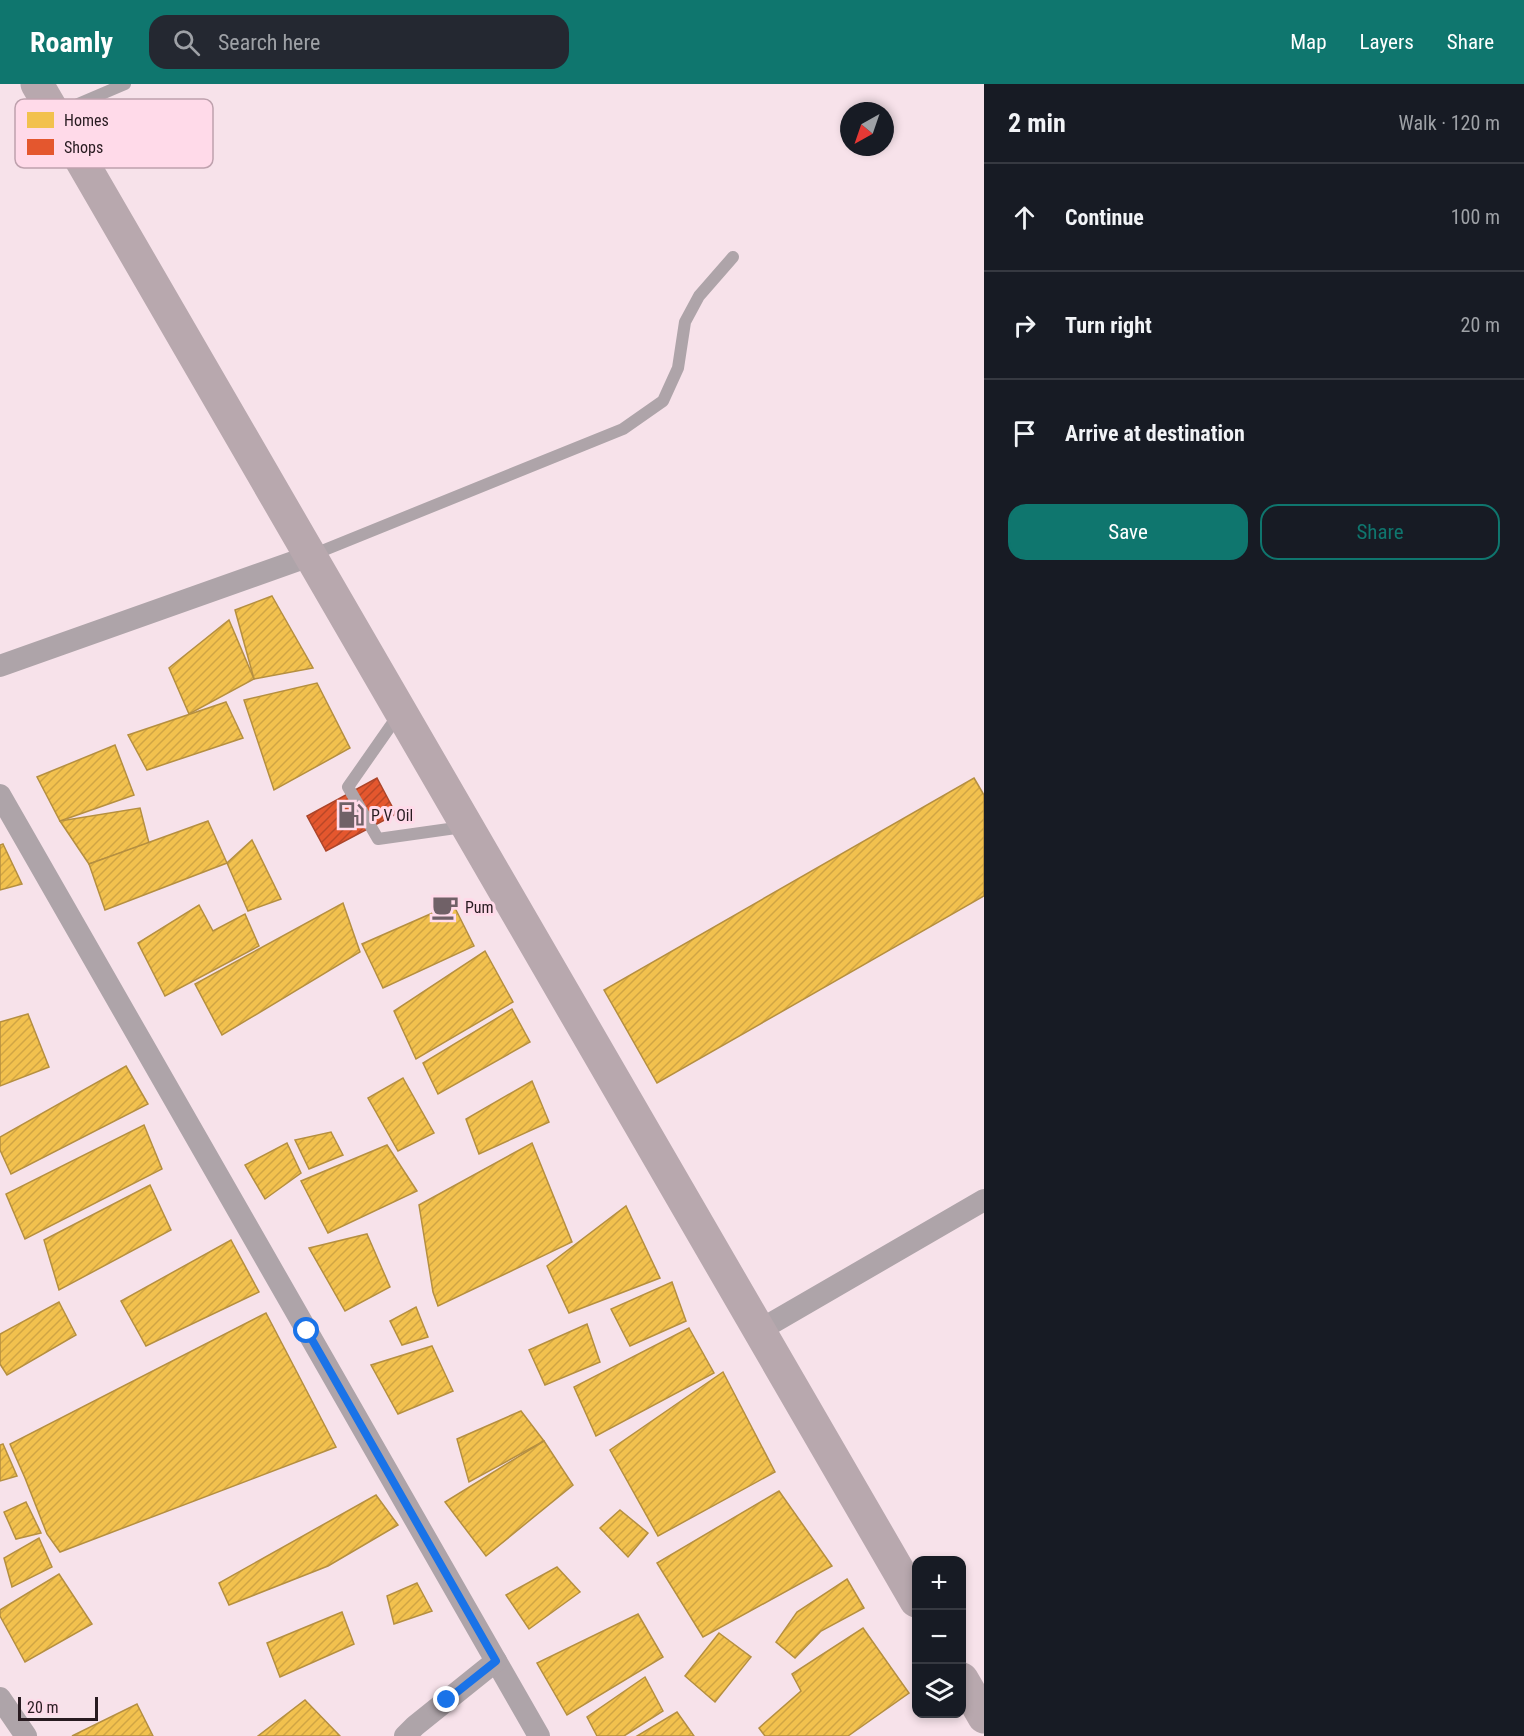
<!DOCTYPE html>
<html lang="en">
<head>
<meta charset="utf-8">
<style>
	:root { --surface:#171b24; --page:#242831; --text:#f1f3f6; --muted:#9ea1a6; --line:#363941; --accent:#0f766e }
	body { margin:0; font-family:"Roboto Condensed",sans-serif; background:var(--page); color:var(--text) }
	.controls { position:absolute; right:18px; bottom:18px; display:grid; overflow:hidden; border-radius:12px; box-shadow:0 3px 9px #0003 }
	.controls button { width:54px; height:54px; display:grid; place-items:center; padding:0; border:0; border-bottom:2px solid var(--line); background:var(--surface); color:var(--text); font:30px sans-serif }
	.compass { position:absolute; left:840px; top:18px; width:54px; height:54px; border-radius:50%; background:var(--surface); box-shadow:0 3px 9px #0003; rotate:220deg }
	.scale { position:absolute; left:18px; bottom:15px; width:80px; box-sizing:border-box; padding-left:6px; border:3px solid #281b20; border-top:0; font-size:16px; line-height:21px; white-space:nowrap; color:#281b20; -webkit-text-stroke:4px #ffdae9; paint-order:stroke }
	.stop { position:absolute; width:18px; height:18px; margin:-14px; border:4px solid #1a73e8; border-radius:50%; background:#fff }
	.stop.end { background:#1a73e8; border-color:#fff; box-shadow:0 2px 6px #0008 }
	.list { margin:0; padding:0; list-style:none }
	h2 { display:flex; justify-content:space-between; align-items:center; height:78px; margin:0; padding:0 24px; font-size:26px }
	h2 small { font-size:20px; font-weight:400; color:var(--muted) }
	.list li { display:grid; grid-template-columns:39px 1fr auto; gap:18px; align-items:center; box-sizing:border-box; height:108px; padding:0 24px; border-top:2px solid var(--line) }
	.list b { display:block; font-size:22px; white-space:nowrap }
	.list em { font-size:20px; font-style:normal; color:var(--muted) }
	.actions { display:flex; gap:12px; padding:18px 24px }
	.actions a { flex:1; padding:14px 0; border:2px solid var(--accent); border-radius:18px; text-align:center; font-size:21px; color:var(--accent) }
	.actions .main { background:var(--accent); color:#fff }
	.icon { flex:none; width:33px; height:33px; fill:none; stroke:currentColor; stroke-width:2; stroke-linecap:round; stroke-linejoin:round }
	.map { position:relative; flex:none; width:984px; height:1652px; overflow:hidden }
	header { display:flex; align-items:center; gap:36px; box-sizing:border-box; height:84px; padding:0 30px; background:var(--accent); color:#fff }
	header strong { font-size:28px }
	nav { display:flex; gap:33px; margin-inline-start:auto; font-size:21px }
	.search { width:420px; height:54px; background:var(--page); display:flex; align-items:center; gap:15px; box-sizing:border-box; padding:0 21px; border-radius:18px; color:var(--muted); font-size:22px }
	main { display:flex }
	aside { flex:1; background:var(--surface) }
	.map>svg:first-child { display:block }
	.homes { fill:url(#homes-hatch); stroke:#b58f40; stroke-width:1.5 }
	.shops { fill:url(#shops-hatch); stroke:#ac452a; stroke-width:1.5 }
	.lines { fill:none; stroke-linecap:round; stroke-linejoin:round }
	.service { stroke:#aea4a9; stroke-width:12 }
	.minor { stroke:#aea4a9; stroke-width:22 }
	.trunk { stroke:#b8a8ae; stroke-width:33 }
	.route { stroke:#1a73e8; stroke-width:8 }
	.labels { text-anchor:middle; stroke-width:6; stroke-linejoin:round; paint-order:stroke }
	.poi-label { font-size:16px; fill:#281b20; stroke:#ffdae9; text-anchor:start }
	.key { fill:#ffdae9; stroke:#bea1ad; stroke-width:1.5 }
	.key-label { font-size:16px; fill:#281b20 }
</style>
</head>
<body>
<header>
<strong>Roamly</strong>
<div class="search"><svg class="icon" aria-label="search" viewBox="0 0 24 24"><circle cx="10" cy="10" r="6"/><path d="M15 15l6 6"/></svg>Search here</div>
<nav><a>Map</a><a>Layers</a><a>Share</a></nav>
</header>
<main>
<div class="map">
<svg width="984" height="1652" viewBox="0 0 984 1652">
	<defs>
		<pattern id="homes-hatch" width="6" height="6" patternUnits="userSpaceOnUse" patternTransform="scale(1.5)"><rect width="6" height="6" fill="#f2c14e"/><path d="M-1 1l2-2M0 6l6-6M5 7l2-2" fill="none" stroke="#d0a544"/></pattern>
		<pattern id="shops-hatch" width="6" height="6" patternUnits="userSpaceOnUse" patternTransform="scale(1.5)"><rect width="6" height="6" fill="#e4572e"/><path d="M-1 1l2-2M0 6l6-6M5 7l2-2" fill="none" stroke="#b94727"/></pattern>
	</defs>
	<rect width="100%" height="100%" fill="#f7e2ea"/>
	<g class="homes">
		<polygon points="272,512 313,584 254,595 235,526"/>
		<polygon points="229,536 254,595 189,630 169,584"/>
		<polygon points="317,599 350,664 274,706 244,616"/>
		<polygon points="226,618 243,654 147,686 128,651"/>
		<polygon points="115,661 134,711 60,737 37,693"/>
		<polygon points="974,694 984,711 984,812 657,999 604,906"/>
		<polygon points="140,724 149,759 89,780 60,737"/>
		<polygon points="208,737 227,779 105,826 89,780"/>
		<polygon points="252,756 281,815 248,827 227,779"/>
		<polygon points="3,760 22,800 0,806 0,761"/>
		<polygon points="343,819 360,868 222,951 195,900"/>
		<polygon points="453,820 474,862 383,904 362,860"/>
		<polygon points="199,821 213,847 245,830 259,862 165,912 138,859"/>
		<polygon points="485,867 513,918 416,975 394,927"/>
		<polygon points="512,925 530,958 438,1010 423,979"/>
		<polygon points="28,930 49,983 0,1002 0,938"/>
		<polygon points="126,982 148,1020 11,1090 0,1066 0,1053"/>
		<polygon points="403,994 434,1049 398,1067 368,1014"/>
		<polygon points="532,997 549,1038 479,1070 466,1035"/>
		<polygon points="144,1041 162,1085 25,1155 6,1110"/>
		<polygon points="331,1048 343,1071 309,1085 295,1056"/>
		<polygon points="287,1059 301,1089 265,1115 245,1081"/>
		<polygon points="532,1059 572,1158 438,1222 433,1208 419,1121"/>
		<polygon points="387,1061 417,1107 328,1149 301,1097"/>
		<polygon points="150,1101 171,1146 59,1206 44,1156"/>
		<polygon points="626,1122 660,1194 569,1229 547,1182"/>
		<polygon points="367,1150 390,1203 345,1227 309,1164"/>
		<polygon points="231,1156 259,1208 146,1262 121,1217"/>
		<polygon points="672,1198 686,1237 630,1262 611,1225"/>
		<polygon points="59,1218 76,1251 7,1291 0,1280 0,1250"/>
		<polygon points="416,1223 428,1253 402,1261 390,1237"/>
		<polygon points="266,1229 336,1363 60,1468 47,1450 25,1394 10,1360"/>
		<polygon points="587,1240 600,1278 545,1301 529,1266"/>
		<polygon points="689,1244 714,1289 596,1352 574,1303"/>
		<polygon points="432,1262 453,1307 398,1330 371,1281"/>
		<polygon points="723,1288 775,1388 658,1452 610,1366"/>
		<polygon points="521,1327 544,1357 469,1398 457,1355"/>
		<polygon points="544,1357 573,1401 486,1472 445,1418"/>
		<polygon points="3,1360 17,1392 0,1397 0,1361"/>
		<polygon points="779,1407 832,1482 703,1553 657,1479"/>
		<polygon points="376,1411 398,1441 328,1482 229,1521 219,1499"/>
		<polygon points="26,1418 41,1449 16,1455 4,1428"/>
		<polygon points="620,1426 648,1449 628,1473 600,1444"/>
		<polygon points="39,1454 52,1483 12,1503 4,1474"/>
		<polygon points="557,1483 580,1508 529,1545 506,1511"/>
		<polygon points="59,1490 92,1540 25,1578 0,1532 0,1526"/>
		<polygon points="847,1495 864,1524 821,1547 795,1574 776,1558 797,1528"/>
		<polygon points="417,1499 432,1527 394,1540 387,1512"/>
		<polygon points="342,1528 354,1560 280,1593 267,1559"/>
		<polygon points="638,1530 663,1573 567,1631 537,1579"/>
		<polygon points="863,1544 909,1609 848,1652 765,1652 759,1644 801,1607 792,1590"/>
		<polygon points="719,1549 751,1573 715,1618 685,1592"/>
		<polygon points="645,1593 663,1627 624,1652 597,1652 587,1633"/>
		<polygon points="305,1616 340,1652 258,1652"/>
		<polygon points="137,1620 153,1652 72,1652"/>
		<polygon points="677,1628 694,1652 637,1652"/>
	</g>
	<polygon class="shops" points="377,694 396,730 326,767 307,732"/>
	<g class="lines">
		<g class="service">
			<polyline points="57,29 125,0"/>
			<polyline points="312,471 623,345 663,317 678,284 685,238 699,212 733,173"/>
			<polyline points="399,630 348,703 378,755 463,743"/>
		</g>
		<g class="minor">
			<polyline points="0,582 310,472"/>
			<polyline points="0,711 539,1652"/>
			<polyline points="760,1246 984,1116"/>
			<polyline points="0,1614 26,1652"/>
			<polyline points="405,1652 415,1642 496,1577"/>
		</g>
		<g class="trunk">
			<polyline points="37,0 916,1517"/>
			<polyline points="962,1595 984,1633"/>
		</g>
	</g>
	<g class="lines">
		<polyline class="route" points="307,1247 496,1577 447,1616"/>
	</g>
	<defs>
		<symbol id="fuel-bare" viewBox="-9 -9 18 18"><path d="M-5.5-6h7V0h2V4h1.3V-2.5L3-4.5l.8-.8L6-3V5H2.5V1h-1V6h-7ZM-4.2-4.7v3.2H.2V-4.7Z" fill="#706167" stroke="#ffdae9" stroke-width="2.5" paint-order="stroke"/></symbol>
		<symbol id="cafe-bare" viewBox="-9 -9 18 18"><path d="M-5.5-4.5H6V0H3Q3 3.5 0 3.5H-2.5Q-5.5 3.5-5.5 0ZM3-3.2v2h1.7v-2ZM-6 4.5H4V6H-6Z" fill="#706167" stroke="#ffdae9" stroke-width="2.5" paint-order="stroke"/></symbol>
	</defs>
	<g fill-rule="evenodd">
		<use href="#fuel-bare" x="332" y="712" width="38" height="38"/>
		<use href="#cafe-bare" x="426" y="804" width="38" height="38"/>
	</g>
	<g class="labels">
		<g class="poi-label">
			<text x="371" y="737">P V Oil</text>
			<text x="465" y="829">Pum</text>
		</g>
	</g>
	<rect x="15" y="15" width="198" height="69" rx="9" class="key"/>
	<rect x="27" y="28" width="27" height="16" fill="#f2c14e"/>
	<rect x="27" y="55" width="27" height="16" fill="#e4572e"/>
	<g class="key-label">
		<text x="64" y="42">Homes</text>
		<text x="64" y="69">Shops</text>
	</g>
</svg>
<div class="controls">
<button>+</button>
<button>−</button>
<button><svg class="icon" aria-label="layers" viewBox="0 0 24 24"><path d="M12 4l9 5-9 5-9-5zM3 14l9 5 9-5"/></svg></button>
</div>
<svg class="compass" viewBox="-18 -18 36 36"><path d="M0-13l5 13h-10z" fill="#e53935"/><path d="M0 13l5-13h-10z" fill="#9ea1a6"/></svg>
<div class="scale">20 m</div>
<div class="stop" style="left:307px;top:1247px"></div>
<div class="stop end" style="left:447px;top:1616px"></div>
</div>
<aside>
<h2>2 min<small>Walk · 120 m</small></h2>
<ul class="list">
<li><svg class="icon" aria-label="ahead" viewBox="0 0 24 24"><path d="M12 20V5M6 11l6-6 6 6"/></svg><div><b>Continue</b></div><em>100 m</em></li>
<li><svg class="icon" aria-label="right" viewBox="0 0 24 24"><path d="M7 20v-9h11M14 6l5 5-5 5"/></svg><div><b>Turn right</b></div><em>20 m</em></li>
<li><svg class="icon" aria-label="arrive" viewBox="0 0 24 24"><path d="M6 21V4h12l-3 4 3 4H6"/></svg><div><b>Arrive at destination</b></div></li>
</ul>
<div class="actions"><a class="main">Save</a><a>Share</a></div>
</aside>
</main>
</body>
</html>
